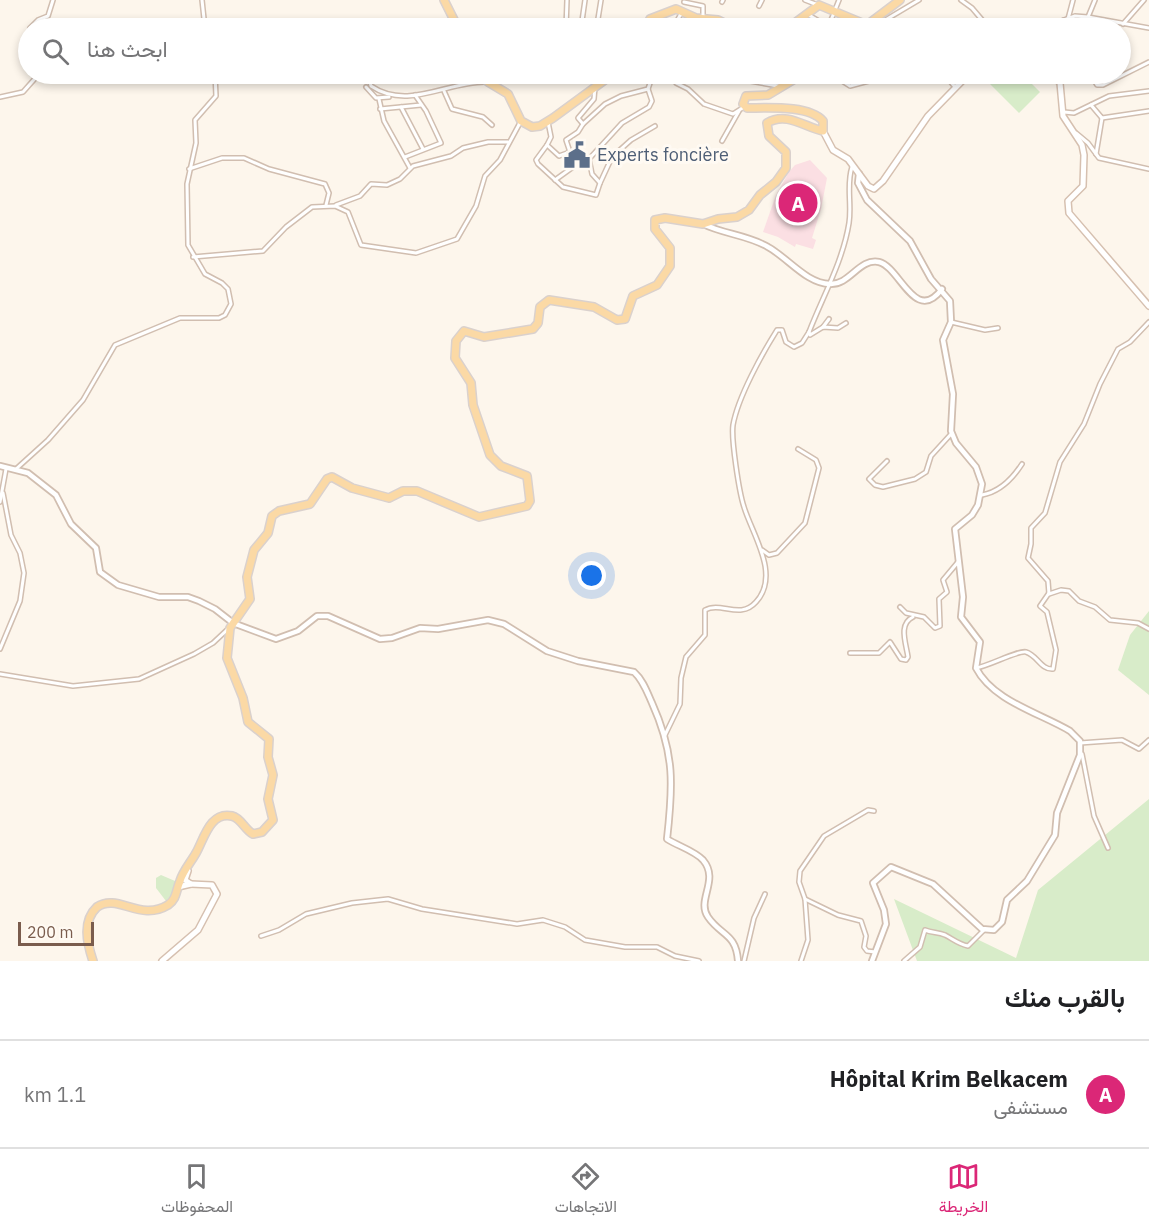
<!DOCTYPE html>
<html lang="ar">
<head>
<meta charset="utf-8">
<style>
	:root { --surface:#fff; --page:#f2f2f2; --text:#202124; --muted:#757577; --line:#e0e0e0; --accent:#db2777 }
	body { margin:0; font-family:"IBM Plex Sans",Vazirmatn,sans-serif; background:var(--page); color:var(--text); direction:rtl }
	.scale { position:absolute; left:18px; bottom:15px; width:76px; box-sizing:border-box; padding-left:6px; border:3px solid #7a5c4d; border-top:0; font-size:16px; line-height:21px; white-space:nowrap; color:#7a5c4d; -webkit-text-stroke:4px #fffaf3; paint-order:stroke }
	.you { position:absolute; left:592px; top:576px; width:21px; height:21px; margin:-15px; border:4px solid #fff; border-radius:50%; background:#1a73e8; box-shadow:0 0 0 9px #1a73e833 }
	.badge { display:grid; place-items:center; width:39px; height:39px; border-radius:50%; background:var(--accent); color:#fff; font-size:20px; font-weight:700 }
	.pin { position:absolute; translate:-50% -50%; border:3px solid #fff; box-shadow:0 2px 6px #0006 }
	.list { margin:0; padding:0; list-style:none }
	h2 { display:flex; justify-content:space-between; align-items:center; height:78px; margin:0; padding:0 24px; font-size:26px }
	h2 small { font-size:20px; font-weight:400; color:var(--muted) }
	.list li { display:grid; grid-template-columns:39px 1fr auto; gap:18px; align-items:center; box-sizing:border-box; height:108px; padding:0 24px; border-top:2px solid var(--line) }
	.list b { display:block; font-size:22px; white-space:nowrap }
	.list p { margin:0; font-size:20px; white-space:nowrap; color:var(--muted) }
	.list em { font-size:20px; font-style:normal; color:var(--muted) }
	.icon { flex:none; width:33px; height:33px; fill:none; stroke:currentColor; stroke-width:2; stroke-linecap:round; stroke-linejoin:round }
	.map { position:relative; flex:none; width:1149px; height:961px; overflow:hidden; direction:ltr }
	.search { position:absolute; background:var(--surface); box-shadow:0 3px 9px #0003; left:18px; right:18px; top:18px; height:66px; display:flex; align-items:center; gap:15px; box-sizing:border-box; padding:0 21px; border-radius:33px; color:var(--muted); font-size:22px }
	.sheet { height:186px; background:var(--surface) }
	nav { display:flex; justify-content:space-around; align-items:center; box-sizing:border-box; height:84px; border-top:2px solid var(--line); background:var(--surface); font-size:16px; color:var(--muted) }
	nav a { display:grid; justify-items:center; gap:3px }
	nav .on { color:var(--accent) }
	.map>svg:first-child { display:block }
	.medical { fill:#fbdfe3 }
	.green { fill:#d8ecc9 }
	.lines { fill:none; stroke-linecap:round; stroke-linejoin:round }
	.minor-casing { stroke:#d1beb0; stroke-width:6 }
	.tertiary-casing { stroke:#d1beb0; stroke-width:8 }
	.secondary-casing { stroke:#d6c0b0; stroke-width:8 }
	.primary-casing { stroke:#dad1cd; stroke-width:10 }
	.minor { stroke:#fff; stroke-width:3 }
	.tertiary { stroke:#fff; stroke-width:4.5 }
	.secondary { stroke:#fff; stroke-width:5 }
	.primary { stroke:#fbd9a5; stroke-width:7 }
	.labels { text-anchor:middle; stroke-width:6; stroke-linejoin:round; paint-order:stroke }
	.service-label { font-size:18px; fill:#4e5e75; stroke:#fffaf3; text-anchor:start }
</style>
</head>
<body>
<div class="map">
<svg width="1149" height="961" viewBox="0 0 1149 961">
	<rect width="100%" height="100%" fill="#fdf6ec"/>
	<polygon class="medical" points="810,160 827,178 821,209 812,238 816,240 813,249 796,244 795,247 778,237 763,232 776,195 789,172 795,165"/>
	<g class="green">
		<polygon points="991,74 1022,74 1040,92 1019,113 985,79"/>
		<polygon points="1149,611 1149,695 1118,670 1130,635"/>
		<polygon points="1149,799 1149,961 917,961 894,899 1016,958 1038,890"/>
		<polygon points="161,875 175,881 174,892 166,901 156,888 156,878"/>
	</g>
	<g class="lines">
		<defs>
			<g id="minor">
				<polyline points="202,0 205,28"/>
				<polyline points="601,0 597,25 610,28"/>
				<polyline points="805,0 818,5"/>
				<polyline points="961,0 972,8 989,28"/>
				<polyline points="684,2 703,6 703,18 698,28"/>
				<polyline points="722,2 723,0"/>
				<polyline points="759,6 762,0"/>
				<polyline points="835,10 839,0"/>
				<polyline points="807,14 831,28"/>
				<polyline points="1088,17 1095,0"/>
				<polyline points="1068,19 1073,0"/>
				<polyline points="870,24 882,22 919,0"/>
				<polyline points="1123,24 1144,0"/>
				<polyline points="795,25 802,28"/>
				<polyline points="828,27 834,13"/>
				<polyline points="30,28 38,20 48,16 53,0"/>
				<polyline points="566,28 567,0"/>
				<polyline points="581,28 585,0"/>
				<polyline points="673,28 682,12"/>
				<polyline points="1040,28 1064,20"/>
				<polyline points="1068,28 1064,20 1075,16 1088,17 1149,28"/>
				<path d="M368,74L371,86C408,111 448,81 486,82"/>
				<polyline points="678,74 676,83 688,89 704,104 733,114 744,107"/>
				<polyline points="711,74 778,86"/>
				<polyline points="944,74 955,87"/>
				<polyline points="1090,74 1097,85 1103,85 1149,62"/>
				<polyline points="836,77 850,86 895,74"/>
				<polyline points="366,87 376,98 389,97"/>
				<polyline points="595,87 594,99 578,118 583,124 605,104 621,96 648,89 653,74"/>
				<polyline points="444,91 452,109 483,117 492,125"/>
				<polyline points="0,97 23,92 39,74"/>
				<polyline points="379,99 384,121 410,168"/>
				<polyline points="1091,105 1102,118 1149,111"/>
				<polyline points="401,107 423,149"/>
				<polyline points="380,109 421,105"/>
				<polyline points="1064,112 1074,113 1109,96 1149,91"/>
				<polyline points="548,122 551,137 547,145 559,156 570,152 566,140 578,132 583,124"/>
				<polyline points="1076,133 1088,143 1099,158 1149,169"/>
				<polyline points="722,141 739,111"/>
				<polyline points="547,145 536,160 538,164 563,187 596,195 600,183 592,174 589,159 622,123 649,107 652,101 648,89"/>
				<polyline points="1096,154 1102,118"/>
				<polyline points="405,157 441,143 426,111 415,95"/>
				<polyline points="189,169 222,158 244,158 269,169 325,184 329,193 326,205"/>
				<polyline points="555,180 573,167"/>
				<polyline points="600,183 612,157 631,140 655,126"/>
				<polyline points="336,205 360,196 371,184 387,185 400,179 413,166 451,156 463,148 488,142 508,142"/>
				<polyline points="193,257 263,251 286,227 312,207 335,206 348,212 361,245 416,253 457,239 476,206 485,176 500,160 521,121"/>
				<polyline points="951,322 985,330 998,328"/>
				<polyline points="1149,322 1130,342 1118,349 1100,384 1084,424 1060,462 1045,513 1031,528 1031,544 1028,558 1048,581 1049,594 1061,590 1069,591 1079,601 1095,607 1110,620 1138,623 1149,629"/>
				<polyline points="823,327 829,319"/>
				<polyline points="809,332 810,335 823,327 838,328 846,323"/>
				<polyline points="887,461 869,479 875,485 883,487 915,479 926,472 931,456 952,433"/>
				<polyline points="16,469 48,440 83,400 115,345 180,318 219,318 225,315 231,304 228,289 222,283 205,274 188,245 187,184 196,143 195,120 216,96 215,74"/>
				<path d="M982,495C999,492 1013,478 1022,464"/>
				<polyline points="0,502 6,469"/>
				<polyline points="762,550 769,555 777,553 805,523 819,468 816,460 798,449"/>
				<polyline points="900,607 906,613 924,617 935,628 940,626 939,599 947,592 943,580 958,562"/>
				<polyline points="0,649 20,601 24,573 20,553 11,535 3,493"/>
				<path d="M850,653H879L890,642L901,659L906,660L908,657C906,643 898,624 913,617"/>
				<path d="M976,668C989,666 1018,650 1026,652C1037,655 1041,670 1053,669L1056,650L1047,612L1040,606L1049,593"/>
				<polyline points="0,674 73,686 139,679 194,654 213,643 228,629"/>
				<path d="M665,735L680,704L681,678L686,657L705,635V610C721,601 740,620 756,602C781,575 752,534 744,507C739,492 731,439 733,425C738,397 762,354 777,330H782L786,342L794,347L802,343L809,332C823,296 843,261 849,223C852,204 846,185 852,167"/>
				<polyline points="1080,743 1122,740 1139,749 1149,740"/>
				<polyline points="1082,754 1094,816 1108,848"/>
				<polyline points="805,899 838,915 861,921 866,936 864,947 867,951 875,952"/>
				<polyline points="261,936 279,930 306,914 352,903 388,899 422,909 517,924 543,920 565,927 585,940 625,947 657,947 675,956 699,961"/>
				<polyline points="744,961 754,918 765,894"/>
				<polyline points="801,961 808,940 805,899 799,882 800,871 824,836 868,810 874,811"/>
				<path d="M904,961L920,947L925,930C932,933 938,932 945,935C953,939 958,944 968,946L984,930"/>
			</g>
			<g id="tertiary">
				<path d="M859,174L858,183L867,200L910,241L931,279L950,301L951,322L943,340L953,394L951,431L956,443L976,467L982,484L978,505L972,515L955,529L963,597L961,617L980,642L976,668C993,701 1040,713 1070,731L1080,741V755L1057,813L1055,835L1027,881L1007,900L1002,922L994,930L982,929L933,884L891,867L873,883L884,910L886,924L872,961"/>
				<path d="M703,224C723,234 748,235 768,247C788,258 807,284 830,284C850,285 859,258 879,262C900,267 915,325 942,289"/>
				<path d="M0,466L28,473L56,495L71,524L96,548L100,572L118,585L159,597H188L199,601L215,609L233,623L276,639L298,631L317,616H328L380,639L392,638L420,628L438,629L488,620L504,624L547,651L578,661L634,672C643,680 647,692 652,703C675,754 673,786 667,839C678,846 695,851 703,860C720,880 696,900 708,917C721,936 736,933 738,961"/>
			</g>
			<g id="secondary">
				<polyline points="1051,74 1060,83 1063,116 1082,145 1084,155 1083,186 1068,201 1069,213 1149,306"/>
				<polyline points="823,131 833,150 848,159 868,186 874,189 883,181 928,116 969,74"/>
				<polyline points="178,887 191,884 185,880 188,871"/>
				<polyline points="162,961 198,930 217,894 212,885 191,884"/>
			</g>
			<g id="primary">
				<polyline points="444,0 458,28"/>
				<polyline points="646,28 650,19 676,9 696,18 718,20 734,28"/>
				<polyline points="788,28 819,5 867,25 900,0"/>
				<polyline points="480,74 488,82 508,94 521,121 532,127 540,126 553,118 613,74"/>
				<polyline points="811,74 833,78 838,74"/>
				<path d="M93,961C87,943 82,921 97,907C118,893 140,922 168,905C177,899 176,890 180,881C183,871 191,862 196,853C204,839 210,811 232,816C241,818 245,830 253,834L262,832L273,820L268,799L273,775L268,757L269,739L248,722L243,698L227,658L230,628L250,599L247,577L254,550L268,533L272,516L279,511L310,504L327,479L332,477L352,488L389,498L403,491H417L479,517L527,506L530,501L527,476L501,466L490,455L473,405L471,383L455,358L456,341L464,331L484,337L533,329L538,323L540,307L549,300L594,307L617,320L625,319L633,296L657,285L670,266V248L655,229V220L665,218L703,224L718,219L737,217L749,210L760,195L776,182L786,168V152L769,136L767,123C787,111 806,128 823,131V121C809,105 768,108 747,108L743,104L746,96L768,95L803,74"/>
			</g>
		</defs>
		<use href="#minor" class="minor-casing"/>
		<use href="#tertiary" class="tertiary-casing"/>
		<use href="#secondary" class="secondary-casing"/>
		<use href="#primary" class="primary-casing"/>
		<use href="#minor" class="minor"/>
		<use href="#tertiary" class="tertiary"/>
		<use href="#secondary" class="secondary"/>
		<use href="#primary" class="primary"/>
	</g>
	<defs>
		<symbol id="civic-bare" viewBox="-9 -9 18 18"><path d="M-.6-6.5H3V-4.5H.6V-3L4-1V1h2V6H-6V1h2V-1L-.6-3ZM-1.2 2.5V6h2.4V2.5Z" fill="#5c6f8a" stroke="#fffaf3" stroke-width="2.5" paint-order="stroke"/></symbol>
	</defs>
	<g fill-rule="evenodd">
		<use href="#civic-bare" x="558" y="136" width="38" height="38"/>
	</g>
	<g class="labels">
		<g class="service-label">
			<text x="597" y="161">Experts foncière</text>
		</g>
	</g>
</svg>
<div class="scale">200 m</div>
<div class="you"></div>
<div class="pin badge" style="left:798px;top:203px">A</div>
<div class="search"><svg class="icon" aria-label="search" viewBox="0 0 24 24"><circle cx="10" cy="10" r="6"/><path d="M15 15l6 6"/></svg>ابحث هنا</div>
</div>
<section class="sheet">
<h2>بالقرب منك<small></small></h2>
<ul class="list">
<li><span class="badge">A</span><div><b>Hôpital Krim Belkacem</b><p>مستشفى</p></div><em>1.1 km</em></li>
</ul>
</section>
<nav>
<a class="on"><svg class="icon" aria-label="map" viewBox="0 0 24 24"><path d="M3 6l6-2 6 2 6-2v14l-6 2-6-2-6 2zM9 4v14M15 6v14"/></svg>الخريطة</a>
<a><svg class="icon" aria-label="directions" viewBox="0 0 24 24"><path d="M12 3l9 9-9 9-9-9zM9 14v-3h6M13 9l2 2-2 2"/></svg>الاتجاهات</a>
<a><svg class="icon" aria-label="saved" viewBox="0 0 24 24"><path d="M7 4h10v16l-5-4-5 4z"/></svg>المحفوظات</a>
</nav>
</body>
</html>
